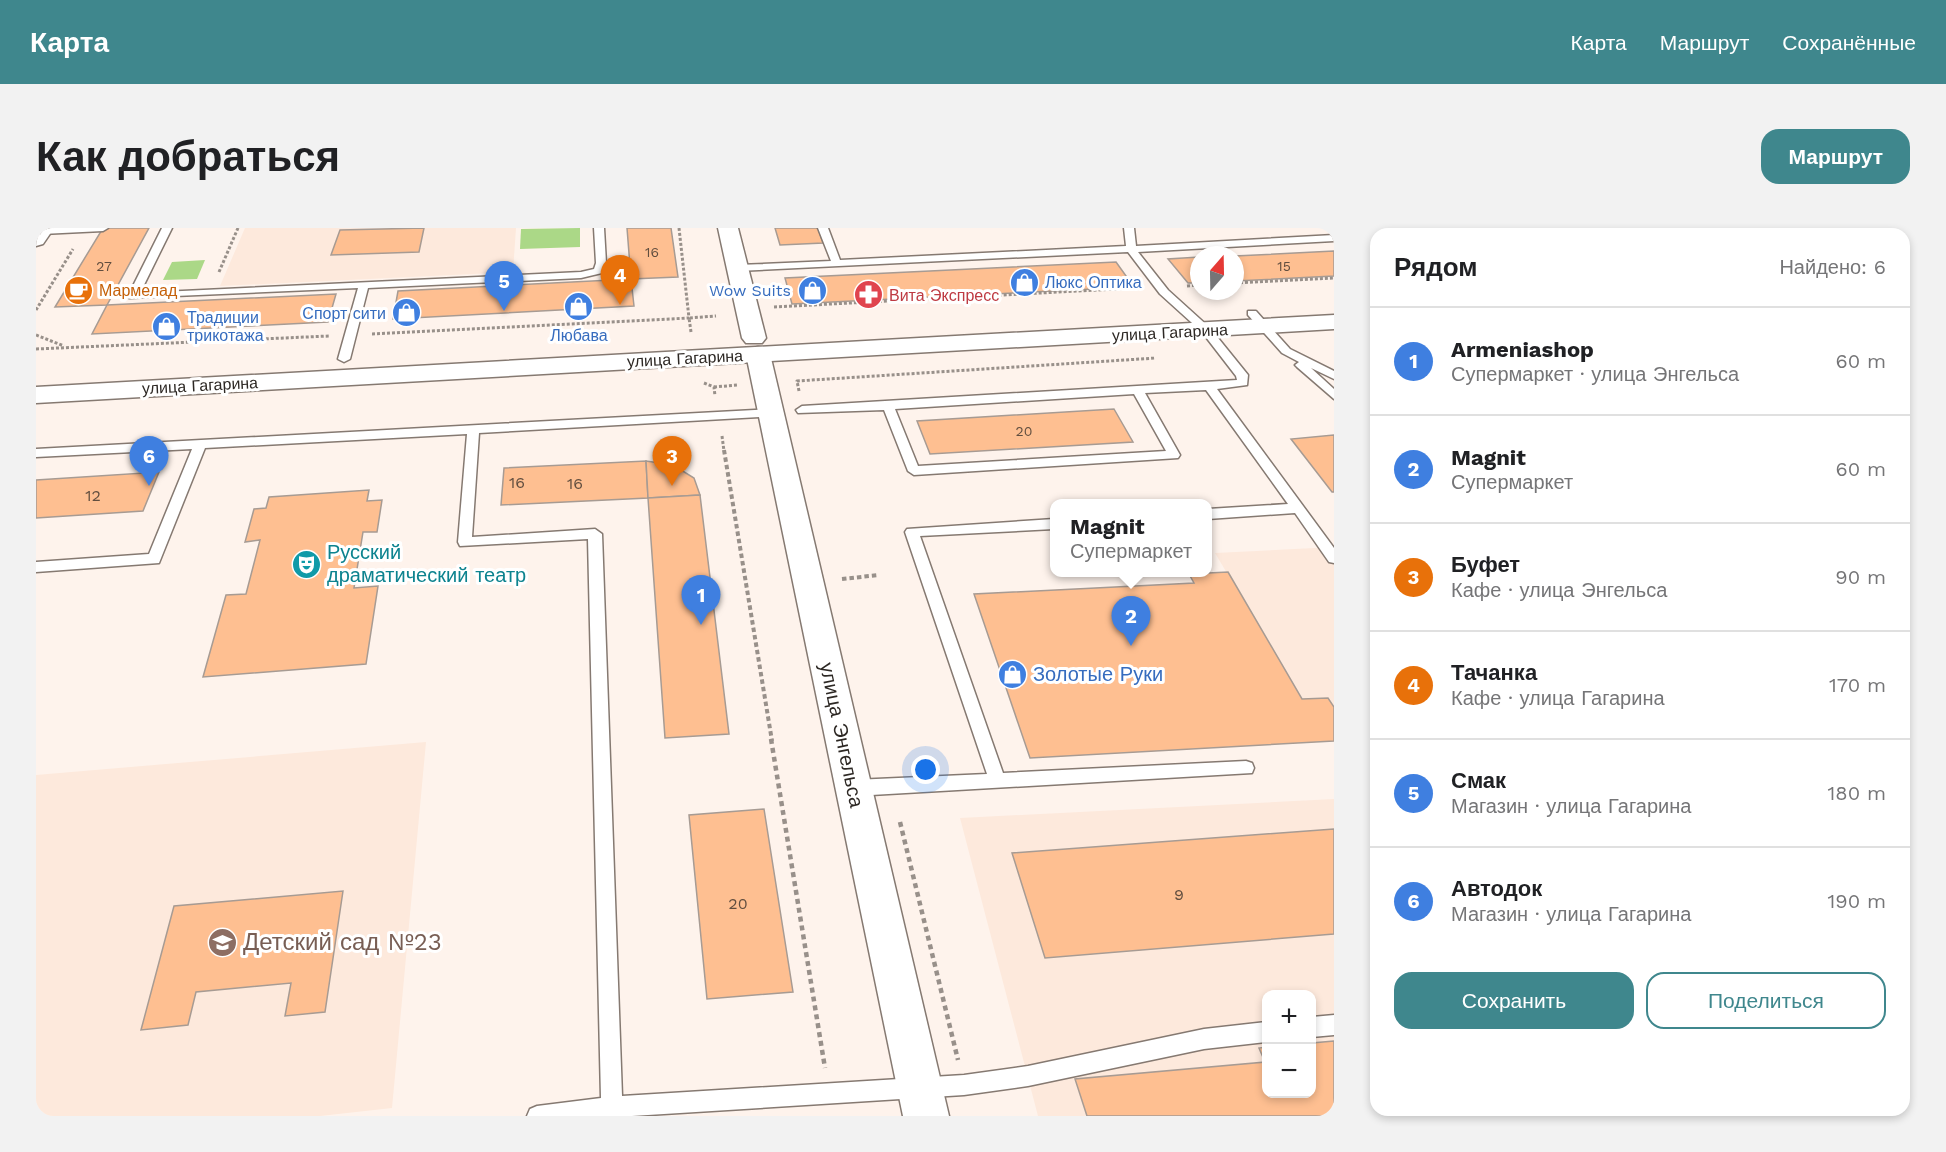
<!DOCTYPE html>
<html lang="ru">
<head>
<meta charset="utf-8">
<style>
	:root { --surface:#fff; --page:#f2f2f2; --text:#202124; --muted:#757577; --line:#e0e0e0; --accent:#3f878d }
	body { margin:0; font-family:"Work Sans",sans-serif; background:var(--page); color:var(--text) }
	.controls { position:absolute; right:18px; bottom:18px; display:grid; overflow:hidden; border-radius:12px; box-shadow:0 3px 9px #0003 }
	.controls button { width:54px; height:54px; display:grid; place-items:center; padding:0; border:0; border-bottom:2px solid var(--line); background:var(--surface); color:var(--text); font:30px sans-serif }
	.compass { position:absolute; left:1154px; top:18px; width:54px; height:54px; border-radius:50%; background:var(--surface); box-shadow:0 3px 9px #0003; rotate:20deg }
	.you { position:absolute; left:890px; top:542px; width:21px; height:21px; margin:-15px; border:4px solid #fff; border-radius:50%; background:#1a73e8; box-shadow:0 0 0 9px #1a73e833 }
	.badge { display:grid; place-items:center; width:39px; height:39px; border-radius:50%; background:var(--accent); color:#fff; font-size:20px; font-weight:700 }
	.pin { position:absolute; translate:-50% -50px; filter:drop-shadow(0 2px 3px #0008) }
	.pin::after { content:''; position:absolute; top:32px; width:21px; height:18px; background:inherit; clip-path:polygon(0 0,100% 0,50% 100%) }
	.popup { position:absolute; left:1014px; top:271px; width:162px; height:78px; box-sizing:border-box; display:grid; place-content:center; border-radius:12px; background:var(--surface); filter:drop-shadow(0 2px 4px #0005); font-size:20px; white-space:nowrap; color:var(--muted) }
	.popup b { font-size:22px; color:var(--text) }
	.popup::after { content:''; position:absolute; left:50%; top:100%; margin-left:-12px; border:12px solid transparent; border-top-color:var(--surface) }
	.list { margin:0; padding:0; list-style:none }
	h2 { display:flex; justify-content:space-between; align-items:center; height:78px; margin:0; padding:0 24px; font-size:26px }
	h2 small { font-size:20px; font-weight:400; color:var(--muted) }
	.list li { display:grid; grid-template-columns:39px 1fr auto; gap:18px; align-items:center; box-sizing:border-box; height:108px; padding:0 24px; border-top:2px solid var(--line) }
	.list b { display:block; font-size:22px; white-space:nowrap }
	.list p { margin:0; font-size:20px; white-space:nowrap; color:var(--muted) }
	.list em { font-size:20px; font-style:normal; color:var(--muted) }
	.actions { display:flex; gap:12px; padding:18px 24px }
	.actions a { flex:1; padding:14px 0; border:2px solid var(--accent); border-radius:18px; text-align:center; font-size:21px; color:var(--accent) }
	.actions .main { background:var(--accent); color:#fff }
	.map { position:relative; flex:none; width:1298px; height:888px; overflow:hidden; border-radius:18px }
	header { display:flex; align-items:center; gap:36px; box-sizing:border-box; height:84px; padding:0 30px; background:var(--accent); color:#fff }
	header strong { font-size:28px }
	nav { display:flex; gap:33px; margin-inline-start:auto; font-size:21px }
	.intro { display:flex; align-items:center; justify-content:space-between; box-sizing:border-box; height:144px; padding:0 36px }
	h1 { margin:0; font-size:42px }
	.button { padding:15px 27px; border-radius:18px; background:var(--accent); color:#fff; font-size:21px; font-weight:700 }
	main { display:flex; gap:36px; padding:0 36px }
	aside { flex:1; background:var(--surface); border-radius:18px; box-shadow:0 3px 9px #0003 }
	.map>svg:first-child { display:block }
	.built { fill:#fde9dc; fill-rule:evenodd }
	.green { fill:#abd887 }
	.building { fill:#febf91; stroke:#a79b93; stroke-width:1.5 }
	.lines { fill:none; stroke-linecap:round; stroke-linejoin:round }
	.lane-casing { stroke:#857971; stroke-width:3 }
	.secondary-casing { stroke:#857971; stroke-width:3 }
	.primary-casing { stroke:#857971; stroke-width:3 }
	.path-far2 { stroke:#98908a; stroke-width:3; stroke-dasharray:3 2; stroke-linecap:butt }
	.path-far1 { stroke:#98908a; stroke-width:4; stroke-dasharray:4.5 3; stroke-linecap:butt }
	.path { stroke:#98908a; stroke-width:4.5; stroke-dasharray:5 4; stroke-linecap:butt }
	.lane { fill:#fff; fill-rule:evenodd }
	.secondary { fill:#fff; fill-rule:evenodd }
	.primary { fill:#fff; fill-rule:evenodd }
	.labels { text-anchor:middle; stroke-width:6; stroke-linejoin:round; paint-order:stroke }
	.far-number-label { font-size:14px; fill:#614e3f }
	.far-shop-label { font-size:16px; fill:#366cbe; stroke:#fff; text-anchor:start }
	.far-food-label { font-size:16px; fill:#c56008; stroke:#fff; text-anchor:start }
	.far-health-label { font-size:16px; fill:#be3a42; stroke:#fff; text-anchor:start }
	.far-street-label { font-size:16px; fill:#2d2824; stroke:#fff }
	.number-label { font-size:16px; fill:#614e3f }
	.culture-label { font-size:20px; fill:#0d838f; stroke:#fff; text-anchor:start }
	.shop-label { font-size:20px; fill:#366cbe; stroke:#fff; text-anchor:start }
	.street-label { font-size:20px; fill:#2d2824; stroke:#fff }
	.near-education-label { font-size:24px; fill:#785e54; stroke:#fff; text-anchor:start }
</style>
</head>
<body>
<header>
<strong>Карта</strong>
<nav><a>Карта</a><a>Маршрут</a><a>Сохранённые</a></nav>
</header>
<div class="intro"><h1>Как добраться</h1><a class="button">Маршрут</a></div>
<main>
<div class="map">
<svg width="1298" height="888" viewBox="0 0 1298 888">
	<rect width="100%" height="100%" fill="#fef3ec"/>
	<g class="built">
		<polygon points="209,0 480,0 477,44 184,58"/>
		<polygon points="1298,319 1298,479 1292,470 1266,471 1179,325"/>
		<polygon points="390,514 356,880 284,888 0,888 0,547"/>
		<path d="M1298,571V888H1002L924,590ZM1230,766H1276V866H1230Z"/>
	</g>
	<g class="green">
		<polygon points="544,0 544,19 484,21 485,1"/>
		<polygon points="169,32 161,51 127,52 136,34"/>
	</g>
	<g class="building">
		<polygon points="67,0 113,0 71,77 19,79"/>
		<polygon points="388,0 383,24 295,27 304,2"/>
		<polygon points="591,0 635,0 642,49 595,51"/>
		<polygon points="739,0 782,0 787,15 744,17"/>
		<polygon points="1298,23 1298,48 1199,53 1199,28"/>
		<polygon points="1163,29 1163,55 1152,55 1132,31"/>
		<polygon points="1080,34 1098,59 756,76 749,50"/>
		<polygon points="595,51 598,78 357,91 362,63"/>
		<polygon points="300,66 292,94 56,106 71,77"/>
		<polygon points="1078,181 1097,214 894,226 881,193"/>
		<polygon points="1298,207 1298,264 1296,264 1255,211"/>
		<polygon points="610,233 612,270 465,277 468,240"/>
		<polygon points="610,233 637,237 658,250 664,267 612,270"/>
		<polygon points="123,244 107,283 0,290 0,252"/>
		<polygon points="333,262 331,273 346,272 341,304 327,304 318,360 342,358 330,436 167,449 190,367 210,366 224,312 209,314 218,281 230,280 233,269"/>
		<polygon points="664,267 693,506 629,510 612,270"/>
		<polygon points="1192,344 1266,471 1292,470 1298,479 1298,513 994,530 938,366 1158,355 1153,346"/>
		<polygon points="728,581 757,764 671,771 653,587"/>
		<polygon points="1298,601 1298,706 1009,730 976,625"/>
		<polygon points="307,663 289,784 249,788 255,755 160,764 152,797 105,802 138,678"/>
		<polygon points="1298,813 1298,888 1051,888 1039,851 1229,834 1223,820 1230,819 1230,866 1276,866 1276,815"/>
	</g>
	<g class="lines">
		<defs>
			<g id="lane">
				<polygon points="72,0 67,3 6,6 1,3 10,0"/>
				<polygon points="126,0 136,0 104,65 545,44 558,41 560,35 558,0 568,0 570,35 566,45 545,50 332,60 314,131 308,134 302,131 322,60 93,70 92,68"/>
				<path d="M782,0H792L804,32L1090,18L1088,0H1098L1100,18L1298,7V13L1102,24L1132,62L1174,100L1212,147L1211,157L1181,161L1298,320V335L1293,334L1259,285L1172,291V281L1252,276L1170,162L1109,165L1144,227L1142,230L878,247L872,243L848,182L762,185L760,182L766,178L1201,152L1200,148L1166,104L1124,66L1092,24L702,43L697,40L702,37L795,33ZM1098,166L1130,223L882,238L859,181Z"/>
				<polygon points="1212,83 1220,83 1254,121 1298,143 1298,151 1275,140 1298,161 1298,171 1261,139 1259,137 1263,134 1246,125 1212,87"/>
				<polygon points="735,181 741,185 739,188 443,205 436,309 559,301 566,306 586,868 928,847 992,838 1168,801 1230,794 1230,814 1168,821 992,858 928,867 596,888 491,888 494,881 501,878 565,870 552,311 424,318 422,314 431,206 169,220 123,335 0,344 0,334 113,326 156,221 0,229 0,221"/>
				<polygon points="1018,291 1018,301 884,308 967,545 1210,533 1216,535 1218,540 1216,545 818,568 812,565 810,560 812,555 818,552 951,546 869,304 871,301"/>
				<polygon points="1298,787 1298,807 1276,809 1276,789"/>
			</g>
			<g id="secondary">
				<polygon points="682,0 702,0 730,110 726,115 710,115 706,110"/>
				<polygon points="722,119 731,121 734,126 913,888 867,888 710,126 713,121"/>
			</g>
			<g id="primary">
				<polygon points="0,0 18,0 7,16 0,18"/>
				<polygon points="1298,87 1298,101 0,175 0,159"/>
			</g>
		</defs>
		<use href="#lane" class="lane-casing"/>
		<use href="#secondary" class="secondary-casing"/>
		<use href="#primary" class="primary-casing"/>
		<g class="path-far2">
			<polyline points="183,44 202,0"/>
			<polyline points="1199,55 1298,50"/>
			<polyline points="1151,58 1163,57"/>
			<polyline points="738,79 1099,60"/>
			<polyline points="0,82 37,21"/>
			<polyline points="655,104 653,90 680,88"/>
			<polyline points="336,106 653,90 643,0"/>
			<polyline points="0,107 28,118"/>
			<polyline points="0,121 293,108"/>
			<polyline points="668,155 678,159 679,168"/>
			<polyline points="678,159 702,157"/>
			<polyline points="763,163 761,153 1120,130"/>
			<polyline points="686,208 688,223"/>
		</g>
		<g class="path-far1">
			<polyline points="688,222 736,513"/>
			<polyline points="806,351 843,347"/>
		</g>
		<g class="path">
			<polyline points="735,511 789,840"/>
			<polyline points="864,594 922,832"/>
		</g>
		<use href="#lane" class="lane"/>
		<use href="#secondary" class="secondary"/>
		<use href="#primary" class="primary"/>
	</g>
	<defs>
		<symbol id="shop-disc" viewBox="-11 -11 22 22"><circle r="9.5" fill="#3f7fe0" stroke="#fff"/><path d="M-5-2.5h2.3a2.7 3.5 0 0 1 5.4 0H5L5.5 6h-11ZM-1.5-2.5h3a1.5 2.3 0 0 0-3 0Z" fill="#fff"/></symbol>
		<symbol id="cafe-disc" viewBox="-11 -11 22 22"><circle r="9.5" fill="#e8710a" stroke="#fff"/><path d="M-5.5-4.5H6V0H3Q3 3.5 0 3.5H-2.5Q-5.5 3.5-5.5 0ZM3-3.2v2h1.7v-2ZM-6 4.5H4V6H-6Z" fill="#fff"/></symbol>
		<symbol id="pharmacy-disc" viewBox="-11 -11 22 22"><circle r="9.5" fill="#e0444e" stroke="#fff"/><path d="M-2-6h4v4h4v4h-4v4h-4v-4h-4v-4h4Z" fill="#fff"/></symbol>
		<symbol id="theatre-disc" viewBox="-11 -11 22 22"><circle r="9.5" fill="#0f9aa8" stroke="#fff"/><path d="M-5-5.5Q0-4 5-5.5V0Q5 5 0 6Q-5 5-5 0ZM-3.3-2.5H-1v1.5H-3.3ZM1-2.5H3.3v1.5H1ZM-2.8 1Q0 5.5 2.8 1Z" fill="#fff"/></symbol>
		<symbol id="school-disc" viewBox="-11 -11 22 22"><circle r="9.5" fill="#8d6e63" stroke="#fff"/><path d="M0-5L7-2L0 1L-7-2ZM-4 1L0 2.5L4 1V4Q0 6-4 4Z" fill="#fff"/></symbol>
	</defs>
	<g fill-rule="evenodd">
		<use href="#shop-disc" x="972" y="38" width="33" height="33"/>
		<use href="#cafe-disc" x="26" y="46" width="33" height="33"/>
		<use href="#shop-disc" x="760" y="46" width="33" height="33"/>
		<use href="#pharmacy-disc" x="816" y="50" width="33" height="33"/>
		<use href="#shop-disc" x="526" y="62" width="33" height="33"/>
		<use href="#shop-disc" x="354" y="68" width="33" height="33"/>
		<use href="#shop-disc" x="114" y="82" width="33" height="33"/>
		<use href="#theatre-disc" x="254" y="320" width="33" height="33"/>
		<use href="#shop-disc" x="960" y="430" width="33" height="33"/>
		<use href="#school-disc" x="170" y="698" width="33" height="33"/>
	</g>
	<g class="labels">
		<g class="far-number-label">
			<text x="616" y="29">16</text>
			<text x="68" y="43">27</text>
			<text x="1248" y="43">15</text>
			<text x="988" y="208">20</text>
		</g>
		<g class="far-shop-label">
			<text x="1009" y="60">Люкс Оптика</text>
			<text x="755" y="68" text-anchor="end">Wow Suits</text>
			<text x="350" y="91" text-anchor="end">Спорт сити</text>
			<text x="151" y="95">Традиции<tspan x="151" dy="18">трикотажа</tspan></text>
			<text x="543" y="113" text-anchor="middle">Любава</text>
		</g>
		<g class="far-food-label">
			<text x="63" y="68">Мармелад</text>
		</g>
		<g class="far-health-label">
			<text x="853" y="73">Вита Экспресс</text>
		</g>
		<g class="far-street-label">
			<text transform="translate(1134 104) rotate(-3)" y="6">улица Гагарина</text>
			<text transform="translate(649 130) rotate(-3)" y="6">улица Гагарина</text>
			<text transform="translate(164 157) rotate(-3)" y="6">улица Гагарина</text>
		</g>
		<g class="number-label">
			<text x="481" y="260">16</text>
			<text x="539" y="261">16</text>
			<text x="57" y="273">12</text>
			<text x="1143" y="672">9</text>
			<text x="702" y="681">20</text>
		</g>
		<g class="culture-label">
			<text x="291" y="331">Русский<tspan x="291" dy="23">драматический театр</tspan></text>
		</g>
		<g class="shop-label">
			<text x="997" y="453">Золотые Руки</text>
		</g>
		<g class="street-label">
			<text transform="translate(806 507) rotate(78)" y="7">улица Энгельса</text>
		</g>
		<g class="near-education-label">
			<text x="207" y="722">Детский сад №23</text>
		</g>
	</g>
</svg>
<div class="controls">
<button>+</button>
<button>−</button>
</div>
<svg class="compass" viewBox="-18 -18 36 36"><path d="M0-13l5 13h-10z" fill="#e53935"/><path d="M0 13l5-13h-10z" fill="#757577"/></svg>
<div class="you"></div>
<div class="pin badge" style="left:665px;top:397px;background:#3f7fe0">1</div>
<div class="pin badge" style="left:1095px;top:418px;background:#3f7fe0">2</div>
<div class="popup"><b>Magnit</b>Супермаркет</div>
<div class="pin badge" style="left:636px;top:258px;background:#e8710a">3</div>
<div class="pin badge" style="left:584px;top:77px;background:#e8710a">4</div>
<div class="pin badge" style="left:468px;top:83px;background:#3f7fe0">5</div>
<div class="pin badge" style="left:113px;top:258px;background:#3f7fe0">6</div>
</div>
<aside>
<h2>Рядом<small>Найдено: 6</small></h2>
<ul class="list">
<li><span class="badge" style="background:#3f7fe0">1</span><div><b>Armeniashop</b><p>Супермаркет · улица Энгельса</p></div><em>60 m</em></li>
<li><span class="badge" style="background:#3f7fe0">2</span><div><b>Magnit</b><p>Супермаркет</p></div><em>60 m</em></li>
<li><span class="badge" style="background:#e8710a">3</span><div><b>Буфет</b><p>Кафе · улица Энгельса</p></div><em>90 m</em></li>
<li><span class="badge" style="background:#e8710a">4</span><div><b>Тачанка</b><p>Кафе · улица Гагарина</p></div><em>170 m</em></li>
<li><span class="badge" style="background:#3f7fe0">5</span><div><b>Смак</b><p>Магазин · улица Гагарина</p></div><em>180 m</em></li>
<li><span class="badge" style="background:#3f7fe0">6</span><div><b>Автодок</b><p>Магазин · улица Гагарина</p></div><em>190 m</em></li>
</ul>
<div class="actions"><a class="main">Сохранить</a><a>Поделиться</a></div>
</aside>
</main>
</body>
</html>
